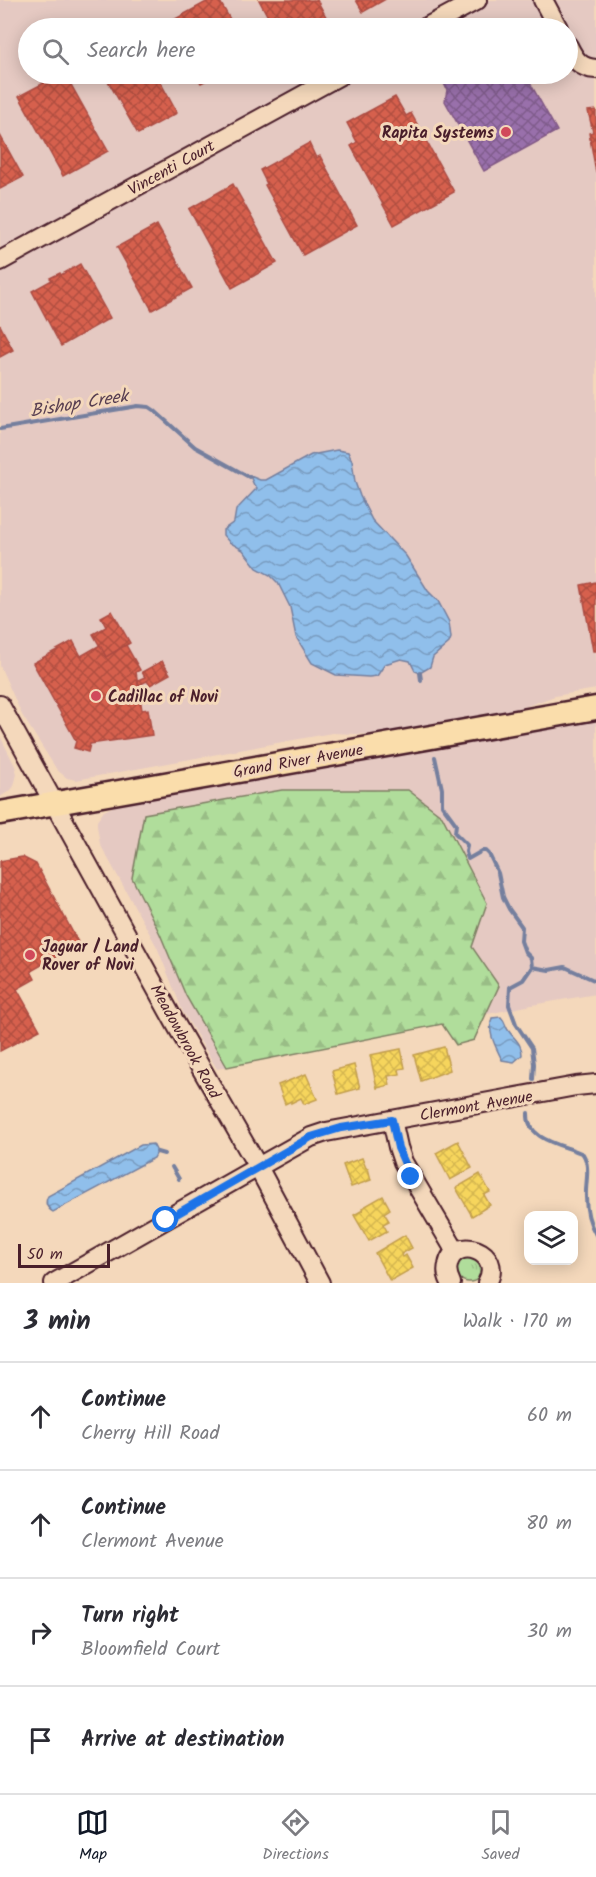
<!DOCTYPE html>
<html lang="en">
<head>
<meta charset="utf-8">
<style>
	:root { --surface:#fff; --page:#f7f7f7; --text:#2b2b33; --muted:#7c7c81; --line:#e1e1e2; --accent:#111827 }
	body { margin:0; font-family:Kalam,sans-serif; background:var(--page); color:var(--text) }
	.controls { position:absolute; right:18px; bottom:18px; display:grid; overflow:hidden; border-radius:12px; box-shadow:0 3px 15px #0003 }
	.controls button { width:54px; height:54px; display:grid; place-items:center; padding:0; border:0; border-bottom:2px solid var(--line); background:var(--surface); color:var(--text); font:30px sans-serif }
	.scale { position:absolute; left:18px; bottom:15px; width:92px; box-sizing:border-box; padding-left:6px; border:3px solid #4a1f2b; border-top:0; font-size:16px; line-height:21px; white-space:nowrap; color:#4a1f2b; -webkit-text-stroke:4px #f4d8bb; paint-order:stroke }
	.stop { position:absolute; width:18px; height:18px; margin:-14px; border:4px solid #1a73e8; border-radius:50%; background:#fff }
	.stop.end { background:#1a73e8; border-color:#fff; box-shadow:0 2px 6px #0008 }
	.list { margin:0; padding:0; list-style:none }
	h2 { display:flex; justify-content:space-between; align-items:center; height:78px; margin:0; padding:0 24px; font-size:26px }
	h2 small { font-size:20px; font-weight:400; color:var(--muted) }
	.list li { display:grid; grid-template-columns:39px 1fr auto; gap:18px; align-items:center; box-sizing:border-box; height:108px; padding:0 24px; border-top:2px solid var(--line) }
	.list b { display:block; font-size:22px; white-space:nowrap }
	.list p { margin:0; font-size:20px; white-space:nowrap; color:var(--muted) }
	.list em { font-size:20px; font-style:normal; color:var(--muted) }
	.icon { flex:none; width:33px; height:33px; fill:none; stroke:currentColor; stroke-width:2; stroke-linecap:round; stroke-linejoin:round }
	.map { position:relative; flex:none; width:596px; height:1283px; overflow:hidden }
	.search { position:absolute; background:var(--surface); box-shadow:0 3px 15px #0003; left:18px; right:18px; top:18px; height:66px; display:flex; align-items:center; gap:15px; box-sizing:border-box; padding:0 21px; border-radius:33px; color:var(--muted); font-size:22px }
	.sheet { height:510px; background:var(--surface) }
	nav { display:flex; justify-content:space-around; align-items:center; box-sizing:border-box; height:84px; border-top:2px solid var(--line); background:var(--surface); font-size:16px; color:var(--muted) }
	nav a { display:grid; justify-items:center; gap:3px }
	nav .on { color:var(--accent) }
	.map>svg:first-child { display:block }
	.built { fill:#e5c9c2; fill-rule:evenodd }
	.grass { fill:url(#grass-tufts); stroke:#7d7e63; stroke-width:1.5 }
	.forest { fill:url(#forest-firs); stroke:#7d7e63; stroke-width:1.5 }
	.water { fill:url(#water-waves); stroke:#747f9e; stroke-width:1.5 }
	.homes { fill:url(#homes-cross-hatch); stroke:#c29e4d; stroke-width:1.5 }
	.shops { fill:url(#shops-cross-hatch); stroke:#ac4c43; stroke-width:1.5 }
	.offices { fill:url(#offices-cross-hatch); stroke:#815885; stroke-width:1.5 }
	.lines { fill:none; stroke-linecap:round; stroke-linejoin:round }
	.stream { stroke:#747f9e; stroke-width:4 }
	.minor-casing { stroke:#4a1f2b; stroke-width:22 }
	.major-casing { stroke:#4a1f2b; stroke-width:27 }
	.minor { stroke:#f4d8bb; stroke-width:18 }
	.major { stroke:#faddab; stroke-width:22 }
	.route { stroke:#1a73e8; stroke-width:8 }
	.poi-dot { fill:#d1495b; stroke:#f4d8bb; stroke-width:2 }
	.labels { text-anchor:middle; stroke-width:6; stroke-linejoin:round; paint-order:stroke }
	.poi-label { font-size:16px; font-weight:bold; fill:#4a1f2b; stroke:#f4d8bb; text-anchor:start }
	.street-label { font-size:16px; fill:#4a1f2b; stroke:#f4d8bb }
	.water-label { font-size:18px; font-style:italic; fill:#583f51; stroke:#f4d8bb }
</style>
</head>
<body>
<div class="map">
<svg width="596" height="1283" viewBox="0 0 596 1283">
	<defs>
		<pattern id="grass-tufts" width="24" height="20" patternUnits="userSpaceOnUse" patternTransform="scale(1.5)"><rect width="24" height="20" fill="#b0dd9b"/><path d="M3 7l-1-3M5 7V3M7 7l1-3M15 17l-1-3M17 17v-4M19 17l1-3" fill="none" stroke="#99bd86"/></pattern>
		<pattern id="forest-firs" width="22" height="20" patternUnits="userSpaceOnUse" patternTransform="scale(1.5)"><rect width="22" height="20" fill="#b0dd9b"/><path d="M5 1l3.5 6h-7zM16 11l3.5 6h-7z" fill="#99bd86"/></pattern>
		<pattern id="water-waves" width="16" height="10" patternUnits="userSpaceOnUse" patternTransform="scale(1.5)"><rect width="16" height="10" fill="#90bfeb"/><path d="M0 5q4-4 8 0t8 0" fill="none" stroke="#789bbf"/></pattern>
		<pattern id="homes-cross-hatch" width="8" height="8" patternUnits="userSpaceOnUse" patternTransform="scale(1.5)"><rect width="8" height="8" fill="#f6d55c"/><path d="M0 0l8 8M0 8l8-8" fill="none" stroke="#d4b650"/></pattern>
		<pattern id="shops-cross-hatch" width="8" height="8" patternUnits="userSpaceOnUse" patternTransform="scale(1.5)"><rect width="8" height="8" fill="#d6604d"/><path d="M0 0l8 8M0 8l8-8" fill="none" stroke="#b04f40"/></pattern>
		<pattern id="offices-cross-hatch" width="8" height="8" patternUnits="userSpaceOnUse" patternTransform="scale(1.5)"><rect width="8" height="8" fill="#9970ab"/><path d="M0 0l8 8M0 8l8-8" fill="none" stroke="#7f5b8b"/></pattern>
	</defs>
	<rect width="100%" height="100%" fill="#f4d8bb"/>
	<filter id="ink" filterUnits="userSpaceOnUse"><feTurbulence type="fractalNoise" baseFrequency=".0167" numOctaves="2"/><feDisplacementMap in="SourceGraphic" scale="12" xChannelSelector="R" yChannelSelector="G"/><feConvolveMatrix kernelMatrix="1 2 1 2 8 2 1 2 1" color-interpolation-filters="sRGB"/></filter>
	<g filter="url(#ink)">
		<g class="built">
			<path d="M0,0H596V689L555,696L513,711L378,735L332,733L76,780L67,778L57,770L22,715L0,666ZM28,28H568V74H28Z"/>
			<polygon points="596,717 596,994 532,1005 217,1069 183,1012 157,947 100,844 97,826 97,821 104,811 125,801"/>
			<polygon points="0,736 15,766 17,774 14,786 11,790 0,797"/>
		</g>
		<circle class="grass" cx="469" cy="1269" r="13"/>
		<polygon class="forest" points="282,790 408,790 442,816 487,903 472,947 499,986 474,1040 456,1045 442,1024 227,1067 186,996 160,934 132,878 144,814"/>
		<g class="water">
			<polygon points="337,450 348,452 352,461 355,482 360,496 372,520 406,556 428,591 438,601 449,622 451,638 449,643 433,657 430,667 420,673 415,671 410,661 401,659 385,664 377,676 369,677 336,675 312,663 296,637 290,607 278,583 270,575 257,568 243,550 229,542 223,535 223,530 234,522 236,510 257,488 254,485 250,476 260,480 266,480 311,455"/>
			<path d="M501,1017C505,1021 505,1026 508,1030C514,1039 522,1043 522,1055L514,1062L502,1060C496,1047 487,1033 492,1018Z"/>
			<path d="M153,1144L157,1152L154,1158L53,1212C47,1208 44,1203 48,1196L141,1145Z"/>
		</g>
		<g class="homes">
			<polygon points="444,1047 450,1070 421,1081 414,1055"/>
			<polygon points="401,1049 405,1068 399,1069 400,1074 388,1076 390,1085 377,1088 370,1055"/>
			<polygon points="354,1065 360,1088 338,1094 332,1071"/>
			<polygon points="306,1074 317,1099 304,1104 301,1098 291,1103 291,1101 285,1104 278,1085"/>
			<polygon points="458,1141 472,1168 450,1180 436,1153"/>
			<polygon points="362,1158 366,1168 368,1168 371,1180 351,1187 343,1165"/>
			<polygon points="480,1174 490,1192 484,1195 490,1205 472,1216 456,1188"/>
			<polygon points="383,1196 390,1209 384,1213 389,1221 383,1224 387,1231 369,1241 354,1215 363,1210 362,1208"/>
			<polygon points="405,1235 412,1248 401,1254 403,1257 406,1255 413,1268 390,1281 375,1253"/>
		</g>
		<g class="shops">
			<polygon points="210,0 219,0 235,28 171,28 168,23"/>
			<polygon points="259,0 317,0 332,28 274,28"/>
			<polygon points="356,0 384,0 363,12"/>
			<polygon points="61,74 65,74 108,151 63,176 19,96"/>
			<polygon points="104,74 156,74 177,113 138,134"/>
			<polygon points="195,74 218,74 201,83"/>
			<polygon points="395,97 406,116 411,113 454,192 394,225 351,146 357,142 347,123"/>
			<polygon points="596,110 596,172 589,133 593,132 588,111"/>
			<polygon points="0,135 23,177 0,189"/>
			<polygon points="309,143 316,158 320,156 357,225 303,255 265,185 267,184 260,170"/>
			<polygon points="233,184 277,263 232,288 189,209"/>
			<polygon points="157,225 192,288 152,310 117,247"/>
			<polygon points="80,264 110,318 61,346 32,291 52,280 50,278 60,273 61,275"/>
			<polygon points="0,325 13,350 0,357"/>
			<polygon points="596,582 596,651 593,651 581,585"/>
			<polygon points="112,611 130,643 106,657 93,634 106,627 101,617"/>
			<polygon points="73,641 81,656 100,645 106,657 126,645 140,670 136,672 142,710 148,709 152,735 90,744 88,752 74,748 76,741 33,663"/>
			<polygon points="162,661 170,674 150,685 147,681 139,685 138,680 145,677 142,672"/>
			<polygon points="22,857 36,864 79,944 31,971 35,979 17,989 40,1030 0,1051 0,861"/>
		</g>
		<polygon class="offices" points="442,74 525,74 557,131 484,171 445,101 447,90 441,77"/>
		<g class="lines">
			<g class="stream">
				<polyline points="0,429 138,406 149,407 155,411 195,447 249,477"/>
				<polyline points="420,673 421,680"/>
				<polyline points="435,757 442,789 442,805 456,824 455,833 467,845 466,852 468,859 482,851 486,851 489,854 498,873 503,897 509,909 522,927 521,941 525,952 531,958 532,967 523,980 510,987 509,1005 516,1024 532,1048 534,1064 533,1079"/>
				<polyline points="532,967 549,970 565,967 596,981"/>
				<path d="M528,1113C526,1141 565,1145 583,1154C591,1167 585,1183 586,1197C586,1212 589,1223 596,1235"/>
				<polyline points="157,1152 164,1154"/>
				<polyline points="172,1167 179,1179"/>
			</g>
			<defs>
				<g id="minor">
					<polyline points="543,0 558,28"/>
					<polyline points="425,28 477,0"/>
					<path d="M568,46C575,60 580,68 596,69"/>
					<polyline points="0,261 342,74"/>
					<polyline points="0,705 178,1028 258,1167 320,1283"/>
					<polyline points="392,1120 398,1147 403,1162 456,1252"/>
					<polyline points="54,1283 258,1167 311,1137 326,1132 576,1086 596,1084"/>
					<path d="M451,1283C448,1277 446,1272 448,1265C454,1234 505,1251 487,1283"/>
				</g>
				<polyline id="major" points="0,813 596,708"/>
			</defs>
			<use href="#minor" class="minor-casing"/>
			<use href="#major" class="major-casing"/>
			<use href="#minor" class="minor"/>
			<use href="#major" class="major"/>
		</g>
	</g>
	<g class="lines" filter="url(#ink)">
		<polyline class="route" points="166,1220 311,1137 341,1128 392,1120 398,1148 411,1177"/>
	</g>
	<g class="poi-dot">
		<circle cx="506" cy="132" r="6"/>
		<circle cx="96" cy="696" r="6"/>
		<circle cx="30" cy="955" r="6"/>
	</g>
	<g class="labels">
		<g class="poi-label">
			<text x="494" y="138" text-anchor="end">Rapita Systems</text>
			<text x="108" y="702">Cadillac of Novi</text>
			<text x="42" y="952">Jaguar / Land<tspan x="42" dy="18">Rover of Novi</tspan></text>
		</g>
		<g class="street-label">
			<text transform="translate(171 167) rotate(-29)" y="6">Vincenti Court</text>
			<text transform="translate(298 760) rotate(-10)" y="6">Grand River Avenue</text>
			<text transform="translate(186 1041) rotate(61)" y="6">Meadowbrook Road</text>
			<text transform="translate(476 1105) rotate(-10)" y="6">Clermont Avenue</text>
		</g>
		<g class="water-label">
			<text transform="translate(79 403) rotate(-9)" y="6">Bishop Creek</text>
		</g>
	</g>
</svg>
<div class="controls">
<button><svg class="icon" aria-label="layers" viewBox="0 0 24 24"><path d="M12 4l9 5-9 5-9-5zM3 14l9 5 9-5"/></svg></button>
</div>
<div class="scale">50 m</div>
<div class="stop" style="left:166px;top:1220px"></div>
<div class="stop end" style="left:411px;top:1177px"></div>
<div class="search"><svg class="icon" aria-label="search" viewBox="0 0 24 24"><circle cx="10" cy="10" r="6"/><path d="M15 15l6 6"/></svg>Search here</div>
</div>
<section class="sheet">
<h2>3 min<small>Walk · 170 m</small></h2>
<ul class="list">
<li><svg class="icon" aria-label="ahead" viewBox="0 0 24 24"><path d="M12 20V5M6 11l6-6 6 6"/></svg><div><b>Continue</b><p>Cherry Hill Road</p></div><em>60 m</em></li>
<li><svg class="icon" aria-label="ahead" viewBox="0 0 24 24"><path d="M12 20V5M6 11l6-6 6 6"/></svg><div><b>Continue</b><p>Clermont Avenue</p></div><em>80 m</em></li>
<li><svg class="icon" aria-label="right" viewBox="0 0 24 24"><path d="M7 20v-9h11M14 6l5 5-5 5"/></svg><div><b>Turn right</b><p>Bloomfield Court</p></div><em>30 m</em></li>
<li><svg class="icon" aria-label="arrive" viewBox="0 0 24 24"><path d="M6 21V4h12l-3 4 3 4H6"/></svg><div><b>Arrive at destination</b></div></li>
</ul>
</section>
<nav>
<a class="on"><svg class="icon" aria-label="map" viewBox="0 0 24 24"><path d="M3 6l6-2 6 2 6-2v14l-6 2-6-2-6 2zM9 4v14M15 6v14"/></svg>Map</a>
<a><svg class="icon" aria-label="directions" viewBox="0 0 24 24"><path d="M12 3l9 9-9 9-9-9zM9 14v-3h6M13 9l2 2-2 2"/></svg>Directions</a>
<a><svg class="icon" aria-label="saved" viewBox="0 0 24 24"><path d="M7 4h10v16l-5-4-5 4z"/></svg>Saved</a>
</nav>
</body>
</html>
